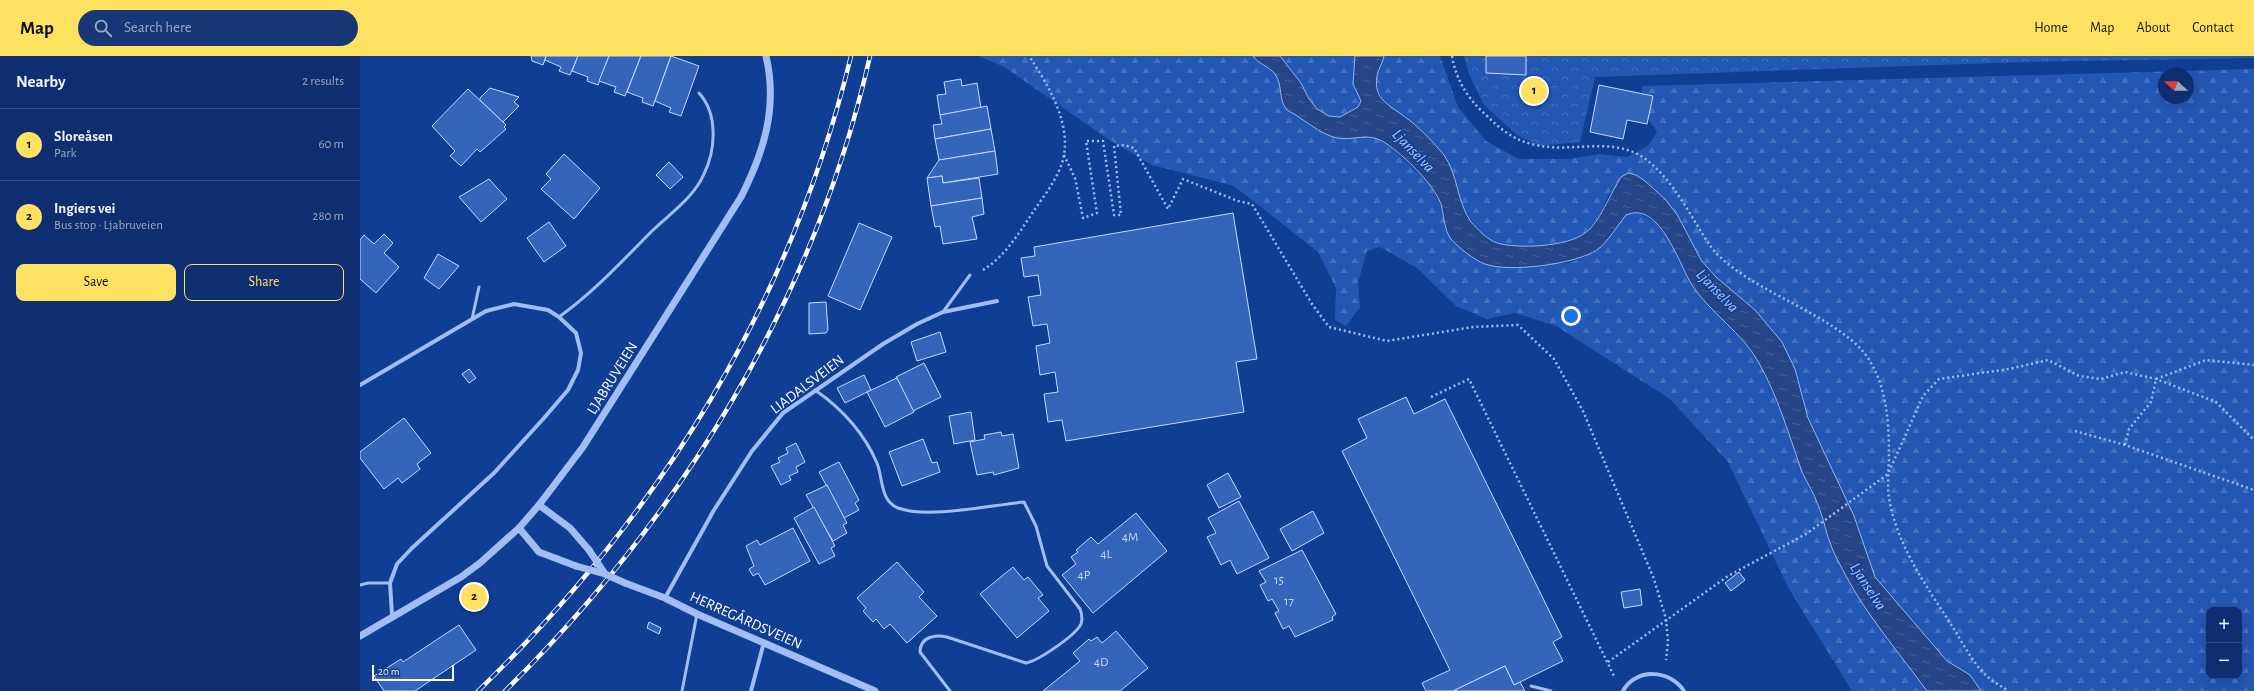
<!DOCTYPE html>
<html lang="en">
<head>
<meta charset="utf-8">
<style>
	:root { --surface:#0d2e70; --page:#163675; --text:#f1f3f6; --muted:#9aa8c3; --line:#2d4a83; --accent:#ffe162 }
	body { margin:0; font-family:"Alegreya Sans",sans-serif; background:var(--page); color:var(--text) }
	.controls { position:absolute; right:12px; bottom:12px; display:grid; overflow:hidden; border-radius:8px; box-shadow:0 4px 16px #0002 }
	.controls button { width:36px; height:36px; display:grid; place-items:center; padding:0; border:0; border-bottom:1px solid var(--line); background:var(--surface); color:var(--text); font:20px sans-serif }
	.compass { position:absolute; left:1798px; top:12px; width:36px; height:36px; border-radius:50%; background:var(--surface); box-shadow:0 4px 16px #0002; rotate:291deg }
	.scale { position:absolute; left:12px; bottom:10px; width:82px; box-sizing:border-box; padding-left:4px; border:2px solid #fff; border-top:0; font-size:11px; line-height:14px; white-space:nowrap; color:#fff; -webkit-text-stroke:3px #113e95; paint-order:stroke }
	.you { position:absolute; left:1211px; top:260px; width:14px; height:14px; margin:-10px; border:3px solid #fff; border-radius:50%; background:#1a73e8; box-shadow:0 0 0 6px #1a73e833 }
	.badge { display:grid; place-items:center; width:26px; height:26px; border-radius:50%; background:var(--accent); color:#111; font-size:13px; font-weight:700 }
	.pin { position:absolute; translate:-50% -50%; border:2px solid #fff; box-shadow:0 1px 4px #0006 }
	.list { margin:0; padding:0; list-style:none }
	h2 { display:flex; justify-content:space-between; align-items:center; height:52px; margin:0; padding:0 16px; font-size:17px }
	h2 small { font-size:13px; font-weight:400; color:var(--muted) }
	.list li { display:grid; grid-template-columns:26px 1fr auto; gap:12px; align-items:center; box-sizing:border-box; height:72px; padding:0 16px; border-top:1px solid var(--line) }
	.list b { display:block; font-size:15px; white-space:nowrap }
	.list p { margin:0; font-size:13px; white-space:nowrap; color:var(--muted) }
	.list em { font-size:13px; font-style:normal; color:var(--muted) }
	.actions { display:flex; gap:8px; padding:12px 16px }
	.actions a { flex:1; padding:9px 0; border:1px solid var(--accent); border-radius:8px; text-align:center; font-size:14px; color:var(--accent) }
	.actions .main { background:var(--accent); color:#111 }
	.icon { flex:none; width:22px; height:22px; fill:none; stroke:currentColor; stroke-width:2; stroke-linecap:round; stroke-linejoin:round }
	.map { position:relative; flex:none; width:1894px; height:635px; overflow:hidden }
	header { display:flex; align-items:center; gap:24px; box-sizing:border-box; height:56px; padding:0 20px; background:var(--accent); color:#111 }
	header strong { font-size:19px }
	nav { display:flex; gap:22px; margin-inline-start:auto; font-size:14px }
	.search { width:280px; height:36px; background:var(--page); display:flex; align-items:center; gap:10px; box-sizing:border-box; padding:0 14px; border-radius:22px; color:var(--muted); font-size:15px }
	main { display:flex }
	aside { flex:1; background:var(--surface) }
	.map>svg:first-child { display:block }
	.forest { fill:url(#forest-firs); fill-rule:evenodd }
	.park { fill:url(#park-crowns) }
	.water { fill:url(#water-ripples); stroke:#92b7f6 }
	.building { fill:#3564bc; stroke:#c8dbfd }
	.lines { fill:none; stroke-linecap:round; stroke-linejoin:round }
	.path { stroke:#a0bef3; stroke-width:2.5; stroke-dasharray:2 3; stroke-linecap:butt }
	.service { stroke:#a0bef3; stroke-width:3 }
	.minor { stroke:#a0bef3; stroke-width:4 }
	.tertiary { stroke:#a0bef3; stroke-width:7 }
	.rail-casing { stroke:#fff; stroke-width:4.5 }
	.rail { stroke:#113e95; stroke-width:3; stroke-dasharray:9; stroke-linecap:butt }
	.tertiary-bridge { stroke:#a0bef3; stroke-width:7 }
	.labels { text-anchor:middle; stroke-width:3; stroke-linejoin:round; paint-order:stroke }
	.number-label { font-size:13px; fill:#ccd8ee }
	.street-label { font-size:15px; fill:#fff; stroke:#113e95 }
	.water-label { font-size:16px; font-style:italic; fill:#adc8fa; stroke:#113e95 }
</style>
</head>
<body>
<header>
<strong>Map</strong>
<div class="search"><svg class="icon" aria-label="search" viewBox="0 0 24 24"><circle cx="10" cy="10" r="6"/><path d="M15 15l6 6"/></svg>Search here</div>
<nav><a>Home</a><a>Map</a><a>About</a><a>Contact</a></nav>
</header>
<main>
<aside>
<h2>Nearby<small>2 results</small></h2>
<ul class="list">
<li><span class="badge">1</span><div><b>Sloreåsen</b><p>Park</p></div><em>60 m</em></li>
<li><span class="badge">2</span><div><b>Ingiers vei</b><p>Bus stop · Ljabruveien</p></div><em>280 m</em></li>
</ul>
<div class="actions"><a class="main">Save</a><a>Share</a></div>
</aside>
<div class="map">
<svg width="1894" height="635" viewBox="0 0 1894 635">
	<defs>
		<pattern id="forest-firs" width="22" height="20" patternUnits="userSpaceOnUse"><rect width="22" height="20" fill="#2456b4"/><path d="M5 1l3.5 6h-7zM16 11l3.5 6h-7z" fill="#456fbf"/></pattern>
		<pattern id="park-crowns" width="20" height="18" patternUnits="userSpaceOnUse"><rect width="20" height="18" fill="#2456b4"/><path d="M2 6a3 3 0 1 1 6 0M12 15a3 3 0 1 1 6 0" fill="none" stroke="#456fbf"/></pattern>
		<pattern id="water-ripples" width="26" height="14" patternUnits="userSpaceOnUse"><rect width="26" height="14" fill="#244587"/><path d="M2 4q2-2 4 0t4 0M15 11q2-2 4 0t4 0" fill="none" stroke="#456199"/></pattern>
	</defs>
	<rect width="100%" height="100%" fill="#113e95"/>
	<g class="forest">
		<path d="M619,0H893C898,8 909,10 915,18C923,29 918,44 927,54L985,82L1000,80L1015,82L1027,88L1069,127L1080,147L1087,176L1100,191L1125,208L1138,211L1208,207L1225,201L1266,159L1272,157H1278L1297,167L1307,180L1328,222L1341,242L1378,278L1399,306L1431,380L1443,418L1458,448L1472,491L1567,635H1492L1429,533L1368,406L1310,343L1196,270L1155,257L1127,263L1096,250L1057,212L1020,191L1007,195L998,227L1000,251L986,270L975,264L976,232L958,196L874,130L792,109L748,83L644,11Z"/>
		<polygon points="920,0 995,0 993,28 1001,45 998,51 980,61 969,60 957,53 949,43 941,27"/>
		<path d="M1024,0H1080L1098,51L1126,85L1159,103H1208L1240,98L1267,101L1288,90L1297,76L1280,50L1282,30L1894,13V635H1621L1610,619L1587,605L1515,521L1448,362L1435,313L1341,204L1318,160L1250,136C1244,150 1237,165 1227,176C1214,190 1151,195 1134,186C1120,178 1111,166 1104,152L1045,60C1029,52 1010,38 1017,17C1019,11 1023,6 1024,0ZM1804,18H1828V42H1804ZM1849,554H1879V620H1849Z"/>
	</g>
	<polygon class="park" points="1104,0 1894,0 1894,2 1664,6 1235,21 1220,86 1180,90 1157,79 1124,49 1109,18"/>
	<path class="water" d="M893,0H920L941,27L949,43L957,53L969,60L980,61L998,51L1001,45L993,28L995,0H1024C1023,7 1018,13 1017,20C1013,44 1030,49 1045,61C1057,69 1075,88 1084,99C1098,119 1097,146 1111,166C1117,173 1128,184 1137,187C1158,193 1207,191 1225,177C1239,168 1251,136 1261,121L1268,117L1276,119L1285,125L1305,143L1318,160L1341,204L1356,221L1395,254L1422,286L1435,313L1448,362L1494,460L1515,521L1587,605L1610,619L1621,635H1567C1540,598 1509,562 1487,522C1482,512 1476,502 1472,492C1466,478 1464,463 1458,449C1454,437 1447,427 1442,416C1429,379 1418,341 1399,307C1382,276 1351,258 1332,229C1319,209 1300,144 1266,159C1257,170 1248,186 1237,194C1216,208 1149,217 1125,208C1114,204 1099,192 1091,183C1084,174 1084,159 1081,148C1073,127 1045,101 1027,88C1008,75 996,85 977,82C959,78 943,62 927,54C918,44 923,29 915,18C909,10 898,8 893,0Z"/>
	<g class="building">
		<polygon points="171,0 186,0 183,9 172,5"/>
		<polygon points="186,0 218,0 210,19 199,15 201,11 185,4"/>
		<polygon points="218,0 249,0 238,29 227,25 228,21 212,15"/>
		<polygon points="249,0 281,0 265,40 254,36 256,31 239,25"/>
		<polygon points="281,0 311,0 293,50 282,46 283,42 267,36"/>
		<polygon points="311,0 339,10 321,60 309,56 311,52 295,45"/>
		<polygon points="1126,0 1166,0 1166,19 1126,17"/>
		<polygon points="601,23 602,30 617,27 621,52 580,59 577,39 586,38 584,26"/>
		<polygon points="1239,29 1293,40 1287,68 1267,64 1263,83 1230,76"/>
		<polygon points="130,32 159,41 154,46 159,50 143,66 120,44 120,42"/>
		<polygon points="108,33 146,69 144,71 146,73 120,96 117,93 101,110 90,100 95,95 72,70"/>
		<polygon points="627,50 631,73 575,83 573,69 582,68 580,59"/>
		<polygon points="631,73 635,95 579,104 575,83"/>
		<polygon points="635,95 638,118 583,127 582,120 567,122 579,104"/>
		<polygon points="204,98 240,132 214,163 181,133 191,123 186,118"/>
		<polygon points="309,106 323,121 310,133 296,119"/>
		<polygon points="582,120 583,127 619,122 622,142 571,150 567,122"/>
		<polygon points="129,123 147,143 121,166 99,141"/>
		<polygon points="622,142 624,158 612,161 617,183 583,188 580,170 575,171 571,150"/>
		<polygon points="873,157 897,303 876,306 884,356 706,385 702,364 688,366 684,338 698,336 695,316 680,319 676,290 690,287 687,268 673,270 668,241 681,239 678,219 664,221 661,202 675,200 674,191"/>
		<polygon points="189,166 206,190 184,206 167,182"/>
		<polygon points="499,167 532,181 500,254 468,240"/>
		<polygon points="24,178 33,187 24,197 39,211 16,237 0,223 0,184 4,179 14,188"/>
		<polygon points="78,198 99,210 79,233 64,222"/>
		<polygon points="466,246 468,274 466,277 449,278 449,247"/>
		<polygon points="580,276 586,296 557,305 551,286"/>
		<polygon points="564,307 581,341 553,355 536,321"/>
		<polygon points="109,313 116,322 109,327 102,318"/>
		<polygon points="504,319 511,334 485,347 477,332"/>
		<polygon points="537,322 554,356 525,371 507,336"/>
		<polygon points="1046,341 1054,358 1085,343 1202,581 1193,586 1203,605 1154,629 1145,610 1093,635 1066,635 1062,627 1090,614 982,395 1007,382 998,363"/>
		<polygon points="611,356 615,384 594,388 589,360"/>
		<polygon points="44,362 71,397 57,408 60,413 42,427 38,422 24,433 0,402 0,396"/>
		<polygon points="641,376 642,380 653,378 659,412 634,419 633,416 617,419 610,386 625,383 624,379"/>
		<polygon points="563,383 572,407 577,406 580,416 542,430 529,396"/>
		<polygon points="436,387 445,406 436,411 438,416 429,420 431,424 421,429 411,410 420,406 418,402 428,397 426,392"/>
		<polygon points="479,406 499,444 495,447 499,454 484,462 459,416"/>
		<polygon points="868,417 881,441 859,452 847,429"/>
		<polygon points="467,429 487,467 483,469 487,477 473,485 446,439"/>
		<polygon points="879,445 909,502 877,518 870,504 861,509 847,481 856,477 848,462"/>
		<polygon points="454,451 475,490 471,492 475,500 459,508 434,462"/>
		<polygon points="953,455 964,477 932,495 920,473"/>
		<polygon points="776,457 807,495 733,557 702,519 716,508 711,501 718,496 716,494 731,481 738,488"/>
		<polygon points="433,472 450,505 405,529 398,517 393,520 389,513 394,510 386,490 397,484 400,489"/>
		<polygon points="942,494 976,558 972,561 973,564 935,581 929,570 923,573 915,557 919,555 912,543 908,545 900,529 906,526 899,515"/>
		<polygon points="537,506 564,536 559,541 577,560 547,587 530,568 524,573 516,563 513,566 503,555 506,552 497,542"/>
		<polygon points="653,511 664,524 668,521 683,539 678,542 689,555 657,582 620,538"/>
		<polygon points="1379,516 1385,524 1371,535 1365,527"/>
		<polygon points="1280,533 1282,549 1264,552 1261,536"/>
		<polygon points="289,566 301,572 299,578 287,572"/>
		<polygon points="99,569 116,594 55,635 24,635 14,620 41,603 43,606"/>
		<polygon points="756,575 788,612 760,635 683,635 720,605 713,597 729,583 731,585 737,581 742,587"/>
		<polygon points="1145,610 1154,629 1160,626 1165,635 1093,635"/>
	</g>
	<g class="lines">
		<g class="path">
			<path d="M1092,0C1096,24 1108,43 1126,59C1141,74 1155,85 1176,89C1210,97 1250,81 1281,100C1304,115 1320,141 1334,164C1342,177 1349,191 1361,202C1398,235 1450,251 1490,283C1524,309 1529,356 1529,396C1529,411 1527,428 1529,442C1537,490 1567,531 1592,570C1601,584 1609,600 1620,613C1628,623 1639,629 1649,635"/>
			<polyline points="704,99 715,122 723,162 737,157 726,85 743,85 754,159 761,159 754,90 764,89 774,92 808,153 823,123 878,145 892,148 952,248 969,271 1027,285 1113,271 1158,269 1194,303 1223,355 1294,523 1306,563 1308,586 1306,604"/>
			<path d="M623,214C645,200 657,180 671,159C681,144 694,128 701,110C715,73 689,30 669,0"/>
			<polyline points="1071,341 1109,323 1254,620"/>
			<polyline points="1715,375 1765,389 1894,434"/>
			<polyline points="1765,389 1769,373 1791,346 1796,323 1846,304 1894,309"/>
			<polyline points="1248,606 1368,520 1446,478 1528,418 1563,340 1579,323 1649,313 1688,304 1719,320 1741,323 1765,316 1796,323 1856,346 1894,384"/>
		</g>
		<g class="service">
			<polyline points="583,256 610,219"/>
			<path d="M199,261C234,236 263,204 293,174C311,157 334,141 344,118C356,93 358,58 339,37"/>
			<polyline points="112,263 119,231"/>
			<path d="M455,334C481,352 504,377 517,407C523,422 520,445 538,452C568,463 631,449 664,446L676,470L687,510L720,553C722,558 723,562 721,568C716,579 678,605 666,607L587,581C575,578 560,581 560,596L590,635"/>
			<polyline points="0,529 8,527 30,527"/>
			<polyline points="1171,630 1191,635"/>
			<polyline points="322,635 337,558"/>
		</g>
		<g class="minor">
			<polyline points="0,329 126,255 154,248 188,254 199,261 216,277 221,297 218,314 208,334 184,362 134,417 52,492 37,508 30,527 32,559"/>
			<polyline points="305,542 354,454 392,395 423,357 523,288 557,268 583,256 637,245"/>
			<polyline points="391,635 404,586"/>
			<path d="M1263,635C1275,612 1310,613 1324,635"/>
		</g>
		<g class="tertiary">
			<polyline points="179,449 210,472 229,494"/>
			<polyline points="159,472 179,496 216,510"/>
			<polyline points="265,527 305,542 337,558 515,635"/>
			<path d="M0,580L101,521L120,507L159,472L179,449L223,391L381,141C404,96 418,51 406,0"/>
		</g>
		<defs>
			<g id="rail">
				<path d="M118,635C300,459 431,247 491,0"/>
				<path d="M145,635C321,461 455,243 510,0"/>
			</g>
		</defs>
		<use href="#rail" class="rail-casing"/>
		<use href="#rail" class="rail"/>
		<g class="tertiary-bridge">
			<polyline points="229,494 245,518"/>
			<polyline points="216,510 245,518 265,527"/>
		</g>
	</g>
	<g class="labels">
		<g class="number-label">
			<text x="770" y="485">4M</text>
			<text x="746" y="502">4L</text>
			<text x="724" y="523">4P</text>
			<text x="919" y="528">15</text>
			<text x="929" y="549">17</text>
			<text x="741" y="610">4D</text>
		</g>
		<g class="street-label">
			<text transform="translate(252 322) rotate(-58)" y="5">LJABRUVEIEN</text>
			<text transform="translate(447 328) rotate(-37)" y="5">LIADALSVEIEN</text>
			<text transform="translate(386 564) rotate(24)" y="5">HERREGÅRDSVEIEN</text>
		</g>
		<g class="water-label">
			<text transform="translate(1054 94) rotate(46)" y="6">Ljanselva</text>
			<text transform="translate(1358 234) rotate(46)" y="6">Ljanselva</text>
			<text transform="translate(1509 530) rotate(57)" y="6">Ljanselva</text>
		</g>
	</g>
</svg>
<div class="controls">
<button>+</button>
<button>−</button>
</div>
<svg class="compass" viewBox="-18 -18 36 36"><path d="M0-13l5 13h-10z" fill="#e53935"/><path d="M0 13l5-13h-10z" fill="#9aa8c3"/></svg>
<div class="scale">20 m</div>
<div class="you"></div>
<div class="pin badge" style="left:1174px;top:35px">1</div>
<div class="pin badge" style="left:114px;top:541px">2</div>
</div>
</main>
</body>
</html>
